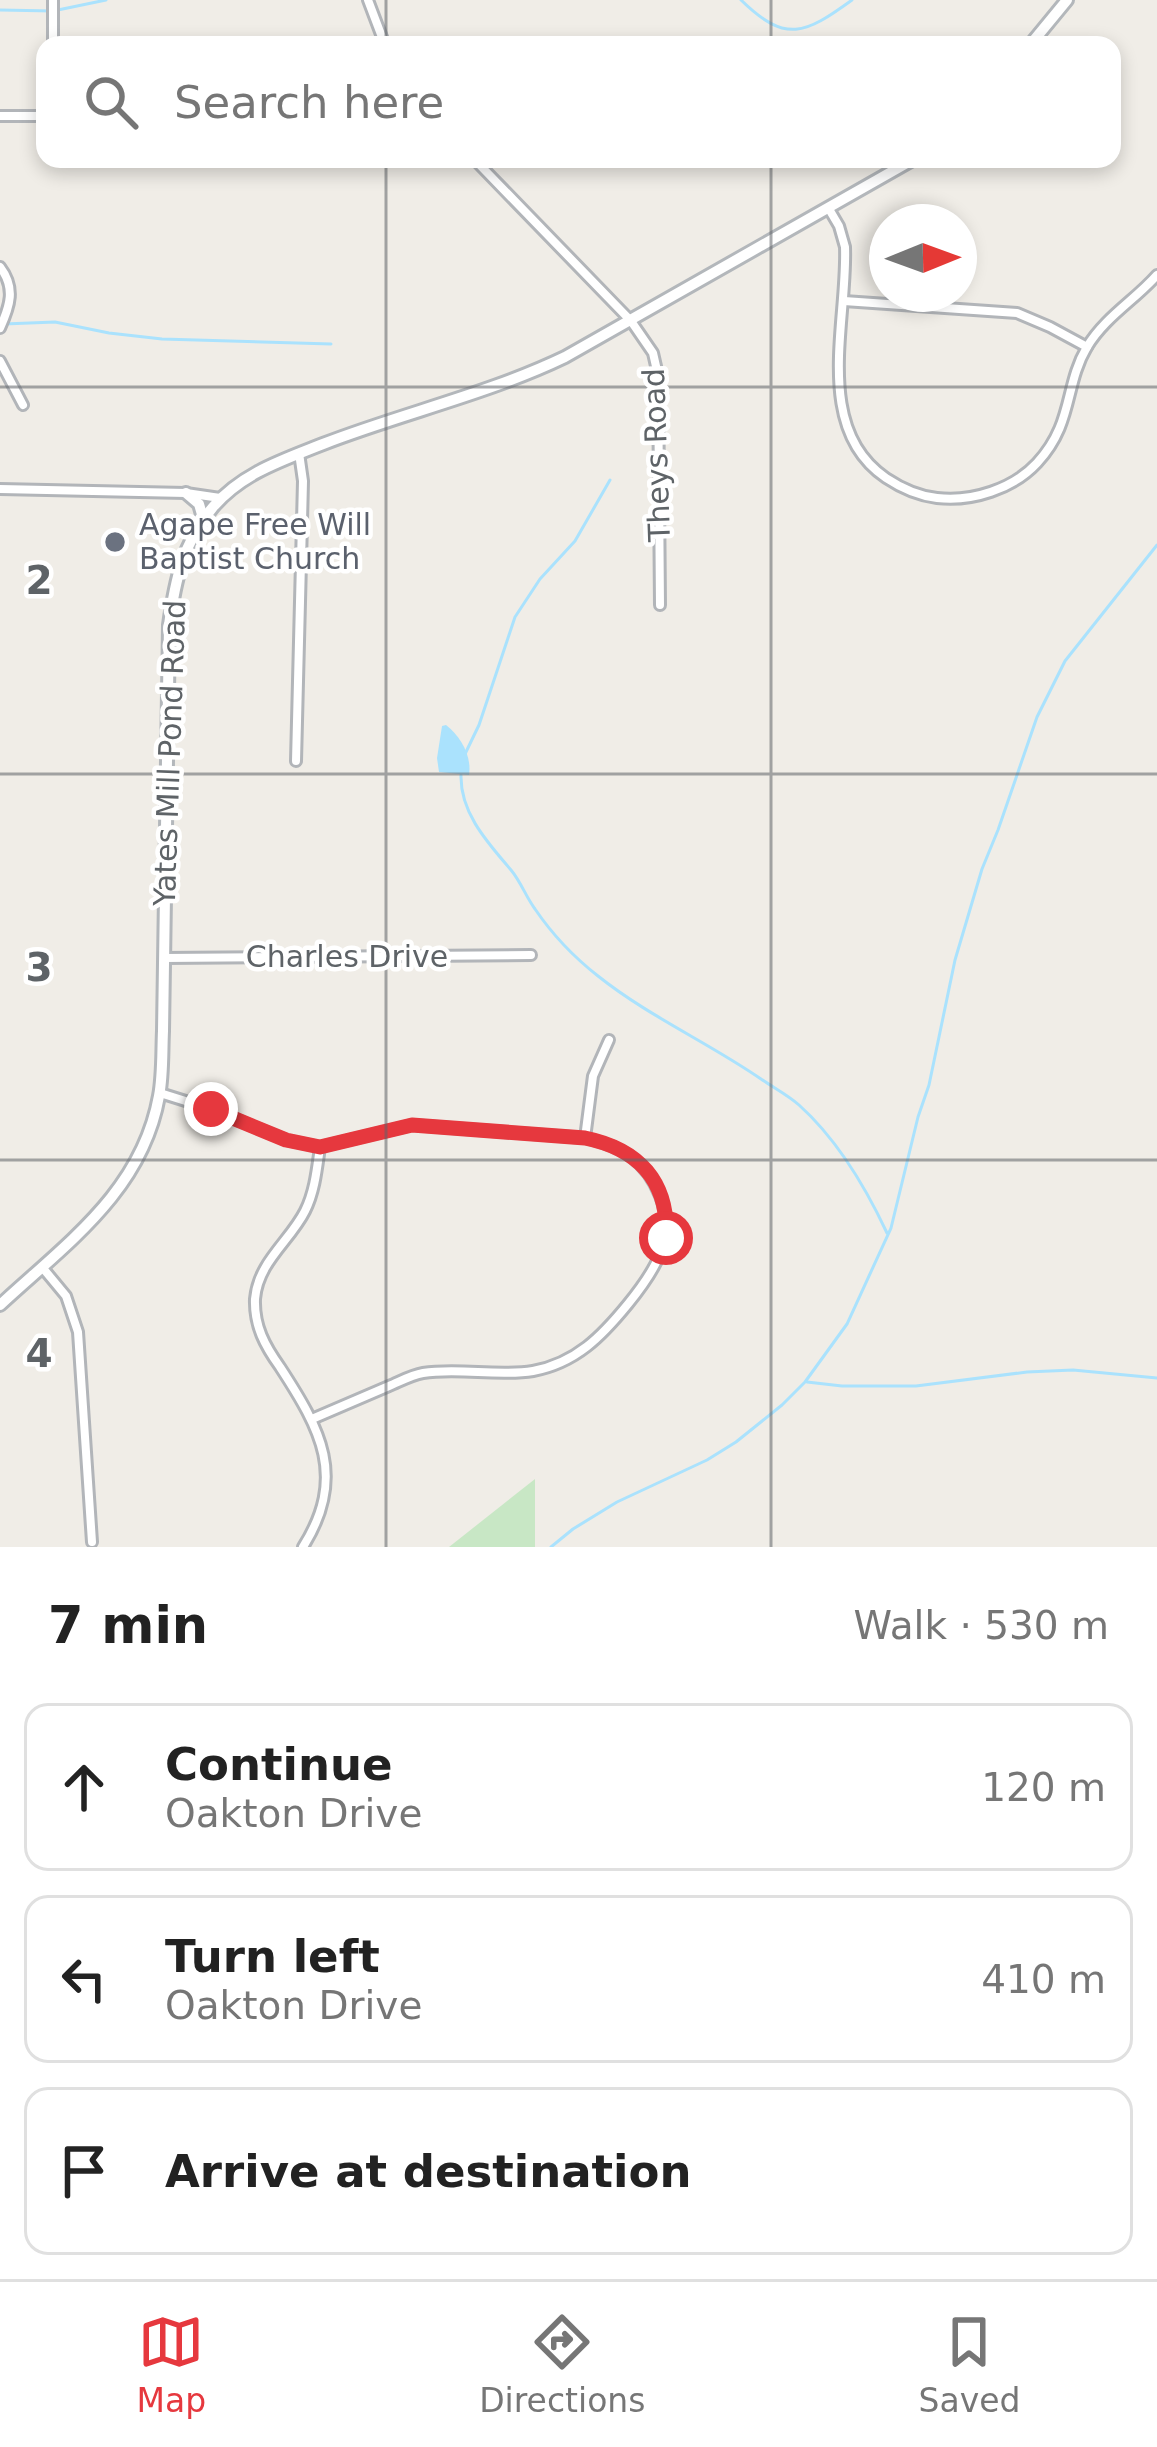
<!DOCTYPE html>
<html lang="en">
<head>
<meta charset="utf-8">
<style>
	:root { --surface:#fff; --page:#f2f2f2; --text:#222; --muted:#767676; --line:#e0e0e0; --accent:#e6383e }
	body { margin:0; font-family:"DejaVu Sans",sans-serif; background:var(--page); color:var(--text) }
	.compass { position:absolute; left:869px; top:204px; width:108px; height:108px; border-radius:50%; background:var(--surface); box-shadow:0 6px 18px #0003; rotate:89deg }
	.stop { position:absolute; width:36px; height:36px; margin:-27px; border:9px solid #e6383e; border-radius:50%; background:#fff }
	.stop.end { background:#e6383e; border-color:#fff; box-shadow:0 3px 12px #0008 }
	.list { margin:0; padding:0; list-style:none }
	h2 { display:flex; justify-content:space-between; align-items:center; height:156px; margin:0; padding:0 48px; font-size:51px }
	h2 small { font-size:39px; font-weight:400; color:var(--muted) }
	.list li { display:grid; grid-template-columns:78px 1fr auto; gap:36px; align-items:center; box-sizing:border-box; height:168px; margin:0 24px 24px; padding:0 24px; border:3px solid var(--line); border-radius:24px }
	.list b { display:block; font-size:45px; white-space:nowrap }
	.list p { margin:0; font-size:39px; white-space:nowrap; color:var(--muted) }
	.list em { font-size:39px; font-style:normal; color:var(--muted) }
	.icon { flex:none; width:66px; height:66px; fill:none; stroke:currentColor; stroke-width:2; stroke-linecap:round; stroke-linejoin:round }
	.map { position:relative; flex:none; width:1157px; height:1547px; overflow:hidden }
	.search { position:absolute; background:var(--surface); box-shadow:0 6px 18px #0003; left:36px; right:36px; top:36px; height:132px; display:flex; align-items:center; gap:30px; box-sizing:border-box; padding:0 42px; border-radius:24px; color:var(--muted); font-size:45px }
	.sheet { height:732px; background:var(--surface) }
	nav { display:flex; justify-content:space-around; align-items:center; box-sizing:border-box; height:168px; border-top:3px solid var(--line); background:var(--surface); font-size:33px; color:var(--muted) }
	nav a { display:grid; justify-items:center; gap:6px }
	nav .on { color:var(--accent) }
	.map>svg:first-child { display:block }
	.green { fill:#c8e7c5 }
	.water { fill:#aae2fd }
	.lines { fill:none; stroke-linecap:round; stroke-linejoin:round }
	.stream { stroke:#aae2fd; stroke-width:3 }
	.street-casing { stroke:#b2b5b9; stroke-width:14 }
	.secondary-casing { stroke:#b3b7bb; stroke-width:16 }
	.street { stroke:#fff; stroke-width:8 }
	.secondary { stroke:#fff; stroke-width:10 }
	.route { stroke:#e6383e; stroke-width:15 }
	.grid { fill:none; stroke:#5e6367; stroke-width:3; stroke-opacity:0.55 }
	.worship-dot { fill:#6b7280; stroke:#fff; stroke-width:4.5 }
	.labels { text-anchor:middle; stroke-width:9; stroke-linejoin:round; paint-order:stroke }
	.street-label { font-size:30px; fill:#5e6367; stroke:#fff }
	.worship-label { font-size:30px; fill:#5b616d; stroke:#fff; text-anchor:start }
	.grid-label { font-size:39px; text-anchor:middle; font-weight:bold; fill:#5e6367; stroke:#fff; stroke-width:9; stroke-linejoin:round; paint-order:stroke }
</style>
</head>
<body>
<div class="map">
<svg width="1157" height="1547" viewBox="0 0 1157 1547">
	<rect width="100%" height="100%" fill="#f0ede7"/>
	<polygon class="green" points="535,1479 535,1547 449,1547"/>
	<path class="water" d="M446,725C461,737 472,756 469,775L439,772L437,758L442,726Z"/>
	<g class="lines">
		<g class="stream">
			<path d="M741,0C786,44 805,34 852,0"/>
			<polyline points="0,10 53,11 106,0"/>
			<polyline points="4,324 55,322 109,333 162,339 331,344"/>
			<polyline points="465,754 479,725 515,617 540,579 575,541 610,480"/>
			<path d="M461,775C460,813 488,843 511,870C521,882 526,897 535,909C552,934 575,958 598,976C648,1016 709,1043 761,1079C774,1088 788,1095 799,1105C838,1140 865,1186 887,1233"/>
			<polyline points="807,1382 842,1386 916,1386 1027,1372 1073,1370 1157,1378"/>
			<polyline points="551,1547 573,1529 617,1502 707,1460 736,1442 782,1405 805,1382 847,1324 891,1228 918,1117 929,1085 955,960 982,869 998,830 1037,717 1065,661 1157,545"/>
		</g>
		<defs>
			<g id="street">
				<polyline points="53,0 53,45"/>
				<polyline points="368,0 385,45"/>
				<polyline points="0,116 45,116"/>
				<polyline points="474,159 631,321 653,353 658,375 660,605"/>
				<path d="M829,209L839,226L845,247C848,321 812,428 886,478C901,488 919,496 937,498C972,502 1013,489 1037,463C1074,423 1064,386 1087,347C1105,317 1135,300 1157,275"/>
				<path d="M0,267C16,288 10,306 0,328"/>
				<polyline points="844,301 1017,313 1050,327 1087,347"/>
				<polyline points="0,361 23,405"/>
				<polyline points="0,489 186,493 220,498"/>
				<polyline points="296,761 302,522 303,481 299,453"/>
				<polyline points="164,958 531,955"/>
				<path d="M160,1093L211,1109L286,1140L320,1147L412,1125L585,1138C621,1146 646,1160 660,1196C677,1238 654,1272 628,1304C602,1336 576,1363 533,1371C497,1377 459,1367 423,1373C411,1375 399,1382 389,1386C363,1397 338,1408 312,1419"/>
				<polyline points="585,1138 593,1076 609,1040"/>
				<polyline points="42,1267 66,1296 78,1332 92,1542"/>
				<path d="M303,1547C347,1477 321,1430 280,1367C265,1346 254,1326 255,1299C258,1262 290,1241 305,1211C315,1191 317,1168 320,1147"/>
			</g>
			<g id="secondary">
				<polyline points="1030,45 1067,0"/>
				<polyline points="186,493 199,504 203,518"/>
				<path d="M0,1305C67,1243 142,1191 159,1096C163,1075 162,1052 163,1031L169,625C175,581 183,542 213,507C242,473 283,460 323,444C403,413 488,394 565,357L914,159"/>
			</g>
		</defs>
		<use href="#street" class="street-casing"/>
		<use href="#secondary" class="secondary-casing"/>
		<use href="#street" class="street"/>
		<use href="#secondary" class="secondary"/>
	</g>
	<g class="lines">
		<path class="route" d="M211,1109L286,1140L320,1147L412,1125L585,1138C639,1149 669,1182 666,1238"/>
	</g>
	<path class="grid" d="M386,0V45M771,0V45M386,159V1547M771,159V1547M0,387H1157M0,774H1157M0,1160H1157"/>
	<circle class="worship-dot" cx="115" cy="542" r="12"/>
	<g class="labels">
		<g class="street-label">
			<text transform="translate(657 455) rotate(-92)" y="10">Theys Road</text>
			<text transform="translate(170 753) rotate(-88)" y="10">Yates Mill Pond Road</text>
			<text x="347" y="967">Charles Drive</text>
		</g>
		<g class="worship-label">
			<text x="139" y="535">Agape Free Will<tspan x="139" dy="34">Baptist Church</tspan></text>
		</g>
	</g>
	<g class="grid-label">
		<text x="39" y="594">2</text>
		<text x="39" y="981">3</text>
		<text x="39" y="1367">4</text>
	</g>
</svg>
<svg class="compass" viewBox="-18 -18 36 36"><path d="M0-13l5 13h-10z" fill="#e53935"/><path d="M0 13l5-13h-10z" fill="#767676"/></svg>
<div class="stop" style="left:666px;top:1238px"></div>
<div class="stop end" style="left:211px;top:1109px"></div>
<div class="search"><svg class="icon" aria-label="search" viewBox="0 0 24 24"><circle cx="10" cy="10" r="6"/><path d="M15 15l6 6"/></svg>Search here</div>
</div>
<section class="sheet">
<h2>7 min<small>Walk · 530 m</small></h2>
<ul class="list">
<li><svg class="icon" aria-label="ahead" viewBox="0 0 24 24"><path d="M12 20V5M6 11l6-6 6 6"/></svg><div><b>Continue</b><p>Oakton Drive</p></div><em>120 m</em></li>
<li><svg class="icon" aria-label="left" viewBox="0 0 24 24"><path d="M17 20v-9H6M10 6l-5 5 5 5"/></svg><div><b>Turn left</b><p>Oakton Drive</p></div><em>410 m</em></li>
<li><svg class="icon" aria-label="arrive" viewBox="0 0 24 24"><path d="M6 21V4h12l-3 4 3 4H6"/></svg><div><b>Arrive at destination</b></div></li>
</ul>
</section>
<nav>
<a class="on"><svg class="icon" aria-label="map" viewBox="0 0 24 24"><path d="M3 6l6-2 6 2 6-2v14l-6 2-6-2-6 2zM9 4v14M15 6v14"/></svg>Map</a>
<a><svg class="icon" aria-label="directions" viewBox="0 0 24 24"><path d="M12 3l9 9-9 9-9-9zM9 14v-3h6M13 9l2 2-2 2"/></svg>Directions</a>
<a><svg class="icon" aria-label="saved" viewBox="0 0 24 24"><path d="M7 4h10v16l-5-4-5 4z"/></svg>Saved</a>
</nav>
</body>
</html>
